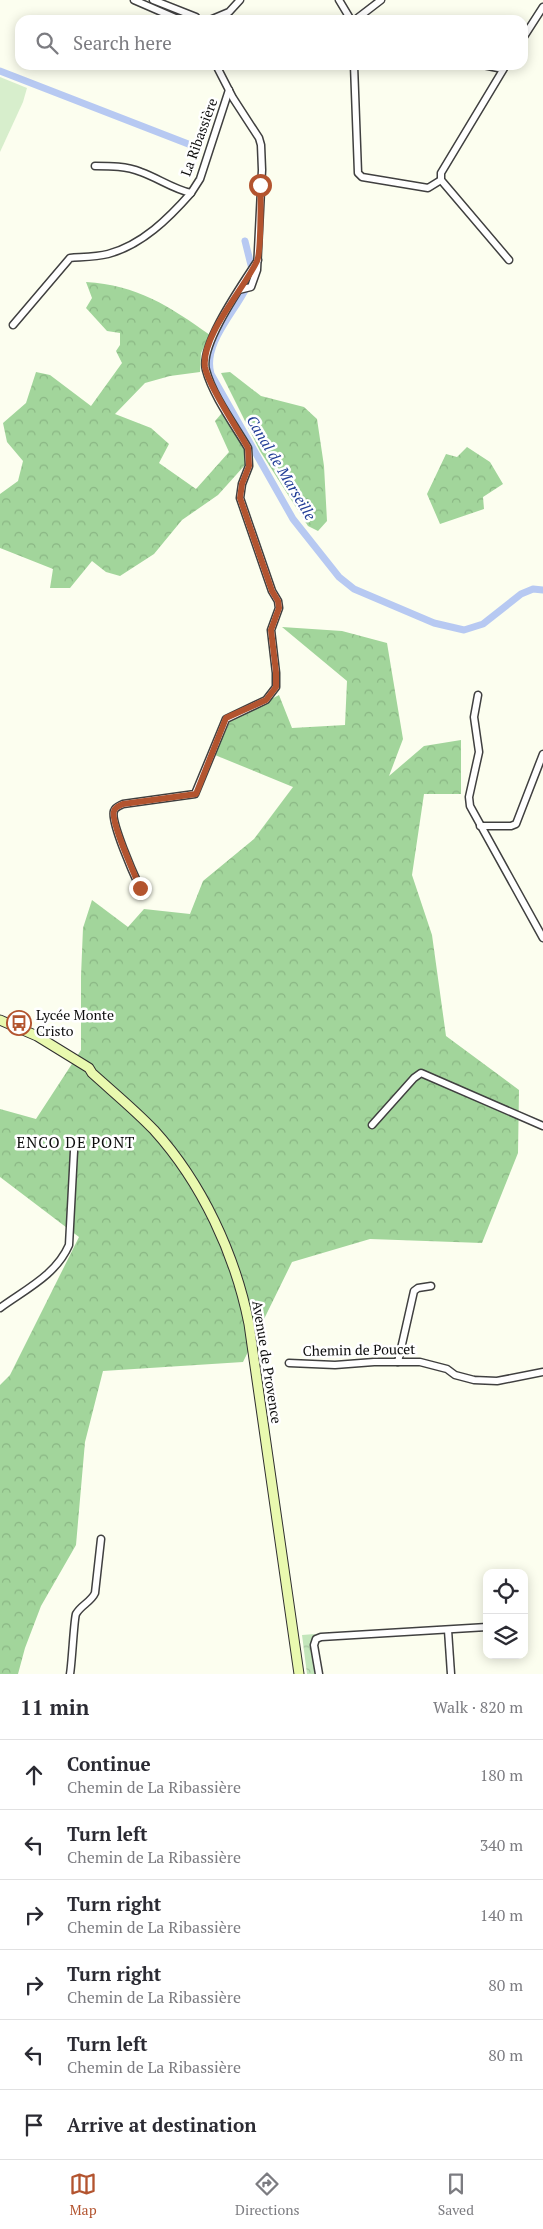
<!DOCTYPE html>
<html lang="en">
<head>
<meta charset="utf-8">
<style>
	:root { --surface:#fff; --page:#f2f2f3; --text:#2b2b33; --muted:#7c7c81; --line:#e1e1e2; --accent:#b3542f }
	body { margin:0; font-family:"PT Serif",serif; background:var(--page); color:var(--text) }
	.controls { position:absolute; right:15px; bottom:15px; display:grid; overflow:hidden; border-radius:10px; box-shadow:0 2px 12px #0003 }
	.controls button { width:45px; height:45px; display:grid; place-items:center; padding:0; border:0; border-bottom:1px solid var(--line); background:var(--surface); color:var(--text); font:25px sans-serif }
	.stop { position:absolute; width:15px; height:15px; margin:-11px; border:4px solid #b3542f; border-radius:50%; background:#fff }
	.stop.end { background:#b3542f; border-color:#fff; box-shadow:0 1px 5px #0008 }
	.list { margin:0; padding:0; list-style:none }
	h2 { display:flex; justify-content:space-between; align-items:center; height:65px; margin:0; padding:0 20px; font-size:21px }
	h2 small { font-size:16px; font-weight:400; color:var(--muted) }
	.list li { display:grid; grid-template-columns:32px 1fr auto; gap:15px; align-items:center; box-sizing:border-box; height:70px; padding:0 20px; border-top:1px solid var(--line) }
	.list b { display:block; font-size:19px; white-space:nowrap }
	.list p { margin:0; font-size:16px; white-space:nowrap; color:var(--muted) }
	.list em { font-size:16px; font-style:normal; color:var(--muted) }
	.icon { flex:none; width:28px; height:28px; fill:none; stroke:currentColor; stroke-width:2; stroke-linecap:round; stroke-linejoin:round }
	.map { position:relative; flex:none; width:543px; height:1674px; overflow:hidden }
	.search { position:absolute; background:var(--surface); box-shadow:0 2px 12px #0003; left:15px; right:15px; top:15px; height:55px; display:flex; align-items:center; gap:12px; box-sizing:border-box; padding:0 18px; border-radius:15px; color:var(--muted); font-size:19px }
	.sheet { height:485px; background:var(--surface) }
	nav { display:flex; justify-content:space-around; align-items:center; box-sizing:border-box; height:70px; border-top:1px solid var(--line); background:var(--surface); font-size:14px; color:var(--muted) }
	nav a { display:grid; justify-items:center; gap:2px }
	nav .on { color:var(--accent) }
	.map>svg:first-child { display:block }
	.forest { fill:url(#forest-crowns) }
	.park { fill:url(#park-crowns) }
	.pitch { fill:#d7eecc }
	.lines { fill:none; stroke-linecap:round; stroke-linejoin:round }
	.canal { stroke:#b7c9f2; stroke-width:7 }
	.minor-casing { stroke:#404040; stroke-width:9 }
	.secondary-casing { stroke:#2f2f2f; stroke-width:11 }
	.minor { stroke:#fff; stroke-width:6 }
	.secondary { stroke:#e9f9af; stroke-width:9 }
	.route { stroke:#b3542f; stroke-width:6 }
	.labels { text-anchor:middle; stroke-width:5; stroke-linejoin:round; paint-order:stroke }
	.street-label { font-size:14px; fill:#0d0d0d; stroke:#fff }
	.poi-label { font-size:14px; fill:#0d0d0d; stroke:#fff; text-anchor:start }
	.water-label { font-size:15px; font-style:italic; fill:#203c96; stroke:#fff }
	.neighbourhood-label { font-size:15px; letter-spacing:1px; fill:#0d0d0d; stroke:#fff }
</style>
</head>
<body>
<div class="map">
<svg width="543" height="1674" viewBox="0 0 543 1674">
	<defs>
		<pattern id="forest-crowns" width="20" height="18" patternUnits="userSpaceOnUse" patternTransform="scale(1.25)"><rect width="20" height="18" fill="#a2d59b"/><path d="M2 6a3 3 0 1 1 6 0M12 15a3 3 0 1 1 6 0" fill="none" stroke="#8ab684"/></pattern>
		<pattern id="park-crowns" width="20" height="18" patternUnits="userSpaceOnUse" patternTransform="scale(1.25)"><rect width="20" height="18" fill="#c3e6bb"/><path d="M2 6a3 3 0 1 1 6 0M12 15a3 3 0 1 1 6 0" fill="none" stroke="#a6c4a0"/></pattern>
	</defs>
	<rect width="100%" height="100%" fill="#fcfeef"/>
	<g class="forest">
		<path d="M86,282C137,285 169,306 210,335L201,353L200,372L170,376L145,383L115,414L151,428L169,444L159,463L196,489L229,452L215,421L222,413L244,447L247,457L245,465L218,495L182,520L154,554L120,576L106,572L92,561L70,588H50L53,569L0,548V494L18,481L23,461L7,442L3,423L26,403L36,372L50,375L91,406L122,363L116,351L120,345V333L107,331L86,308L92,298Z"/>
		<polygon points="230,372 261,396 304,407 317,419 324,466 327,521 318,531 308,526 260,451 221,373"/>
		<polygon points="467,447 490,462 503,484 483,497 484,509 440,524 427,494 446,454 457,457"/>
		<polygon points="282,627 342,631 387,643 403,739 389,776 424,746 461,740 461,794 424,794 412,875 432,935 446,1036 519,1090 518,1153 482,1243 370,1239 292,1262 243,1362 103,1371 85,1442 76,1545 41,1606 25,1648 18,1674 0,1674 0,1385 10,1375 79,1237 0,1177 0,1109 36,1119 81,1050 81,976 83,928 92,900 128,927 144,909 190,914 203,881 254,839 293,787 215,755 230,721 279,695 292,728 345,725 347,681"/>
	</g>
	<polygon class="park" points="315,1634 312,1644 316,1674 307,1674 302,1635"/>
	<polygon class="pitch" points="0,77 27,88 23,102 0,152"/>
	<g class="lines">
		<g class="canal">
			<polyline points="0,71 196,147"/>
			<path d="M245,241L253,273C244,304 201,340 211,374L293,519L339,577L354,589L434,623L464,630L483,624L521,594L533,589L543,590"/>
		</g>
		<defs>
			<g id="minor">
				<polyline points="134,0 180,20"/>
				<polyline points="153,0 196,17 198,20"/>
				<polyline points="339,0 351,20"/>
				<polyline points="210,20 229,12 240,0"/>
				<polyline points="355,20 381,0"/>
				<polyline points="523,38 543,7"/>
				<polyline points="216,65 233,98 259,138 261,145 262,170 257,270 251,287 239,290"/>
				<polyline points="354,65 358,173 362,177 428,188 441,180"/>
				<polyline points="483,65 503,69"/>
				<polyline points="506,65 441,173 441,180 509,260"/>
				<polyline points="191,193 200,179 229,90"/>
				<path d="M13,325L70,258C82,257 96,257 108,254C142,245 169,218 191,193C173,189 158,178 141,172C126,166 111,166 95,166"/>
				<polyline points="478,695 474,717 479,752 469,797 470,806 543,938"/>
				<polyline points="480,826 511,826 516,824 543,754"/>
				<path d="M140,888C134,875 110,821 114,811C115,807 119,806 123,804L195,794L226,719L266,700L276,687V673L271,630L279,608L278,601L272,591L240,498L242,484L249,466L248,448C235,426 212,394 206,370C199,345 244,282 258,260"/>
				<polyline points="372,1125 414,1078 421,1073 543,1126"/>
				<path d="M0,1308C26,1289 56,1275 69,1245L74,1151"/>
				<polyline points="398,1362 414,1291 418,1288 431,1286"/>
				<polyline points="289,1363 335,1365 374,1362 420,1362 447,1369 455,1375 474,1380 497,1381 543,1372"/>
				<polyline points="448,1630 451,1674"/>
				<path d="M70,1674C72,1663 74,1619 76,1614C81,1605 91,1602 95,1593L101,1539"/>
				<polyline points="319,1674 314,1645 316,1639 321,1637 487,1627"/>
			</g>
			<path id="secondary" d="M0,1020L37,1036L89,1068L92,1073C113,1092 135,1110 154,1130C202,1183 235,1254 249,1324L299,1674"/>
		</defs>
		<use href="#minor" class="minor-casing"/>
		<use href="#secondary" class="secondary-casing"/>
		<use href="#minor" class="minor"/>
		<use href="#secondary" class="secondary"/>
	</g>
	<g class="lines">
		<path class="route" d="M140,888C135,875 110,821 114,811C115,807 119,806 123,804L196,794L226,718L266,700L276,687V672L271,630L279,608L278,601L272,591L240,498L242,484L249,466L248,448C238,430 208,385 205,367C201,336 244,289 257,261C261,253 261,196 260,185"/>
	</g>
	<defs>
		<symbol id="bus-ring" viewBox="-11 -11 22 22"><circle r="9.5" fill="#fff" stroke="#b3542f" stroke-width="1.5"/><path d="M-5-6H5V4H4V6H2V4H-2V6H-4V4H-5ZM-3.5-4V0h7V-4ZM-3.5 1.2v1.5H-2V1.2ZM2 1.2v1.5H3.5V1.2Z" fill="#b3542f"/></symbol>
	</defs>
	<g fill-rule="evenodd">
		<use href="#bus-ring" x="5" y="1009" width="28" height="28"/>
	</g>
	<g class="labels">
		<g class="street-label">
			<text transform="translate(199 137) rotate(-70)" y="5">La Ribassière</text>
			<text transform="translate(359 1350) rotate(-1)" y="5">Chemin de Poucet</text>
			<text transform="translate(267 1362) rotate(81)" y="5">Avenue de Provence</text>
		</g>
		<g class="poi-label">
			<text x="36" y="1020">Lycée Monte<tspan x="36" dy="16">Cristo</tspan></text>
		</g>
		<g class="water-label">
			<text transform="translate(281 468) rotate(59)" y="5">Canal de Marseille</text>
		</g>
		<g class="neighbourhood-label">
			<text x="76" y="1148">ENCO DE PONT</text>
		</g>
	</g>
</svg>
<div class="controls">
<button><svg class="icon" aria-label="locate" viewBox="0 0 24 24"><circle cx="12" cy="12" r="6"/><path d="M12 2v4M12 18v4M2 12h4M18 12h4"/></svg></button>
<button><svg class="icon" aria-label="layers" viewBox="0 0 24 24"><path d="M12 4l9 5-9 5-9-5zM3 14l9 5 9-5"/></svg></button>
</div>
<div class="stop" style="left:260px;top:185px"></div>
<div class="stop end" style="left:140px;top:888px"></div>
<div class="search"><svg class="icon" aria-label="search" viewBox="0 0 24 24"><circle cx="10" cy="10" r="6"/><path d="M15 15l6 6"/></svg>Search here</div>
</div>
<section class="sheet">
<h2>11 min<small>Walk · 820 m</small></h2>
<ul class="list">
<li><svg class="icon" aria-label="ahead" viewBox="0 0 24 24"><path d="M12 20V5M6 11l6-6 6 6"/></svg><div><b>Continue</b><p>Chemin de La Ribassière</p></div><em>180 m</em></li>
<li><svg class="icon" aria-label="left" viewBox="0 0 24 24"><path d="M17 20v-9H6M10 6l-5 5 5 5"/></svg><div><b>Turn left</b><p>Chemin de La Ribassière</p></div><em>340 m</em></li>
<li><svg class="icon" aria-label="right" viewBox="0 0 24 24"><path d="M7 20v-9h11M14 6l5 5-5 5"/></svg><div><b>Turn right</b><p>Chemin de La Ribassière</p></div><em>140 m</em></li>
<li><svg class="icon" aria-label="right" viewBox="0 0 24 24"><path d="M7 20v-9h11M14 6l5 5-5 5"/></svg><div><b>Turn right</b><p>Chemin de La Ribassière</p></div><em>80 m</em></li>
<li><svg class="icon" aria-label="left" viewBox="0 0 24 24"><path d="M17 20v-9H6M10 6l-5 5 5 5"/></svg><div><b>Turn left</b><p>Chemin de La Ribassière</p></div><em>80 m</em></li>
<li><svg class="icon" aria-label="arrive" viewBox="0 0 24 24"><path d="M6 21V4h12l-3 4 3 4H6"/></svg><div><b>Arrive at destination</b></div></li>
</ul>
</section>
<nav>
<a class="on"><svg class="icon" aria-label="map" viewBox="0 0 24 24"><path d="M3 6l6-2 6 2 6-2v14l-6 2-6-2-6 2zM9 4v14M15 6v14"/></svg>Map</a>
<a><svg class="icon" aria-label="directions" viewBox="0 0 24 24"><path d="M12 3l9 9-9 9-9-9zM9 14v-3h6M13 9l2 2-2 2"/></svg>Directions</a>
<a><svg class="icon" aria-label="saved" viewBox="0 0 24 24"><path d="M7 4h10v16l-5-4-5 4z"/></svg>Saved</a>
</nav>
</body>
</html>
